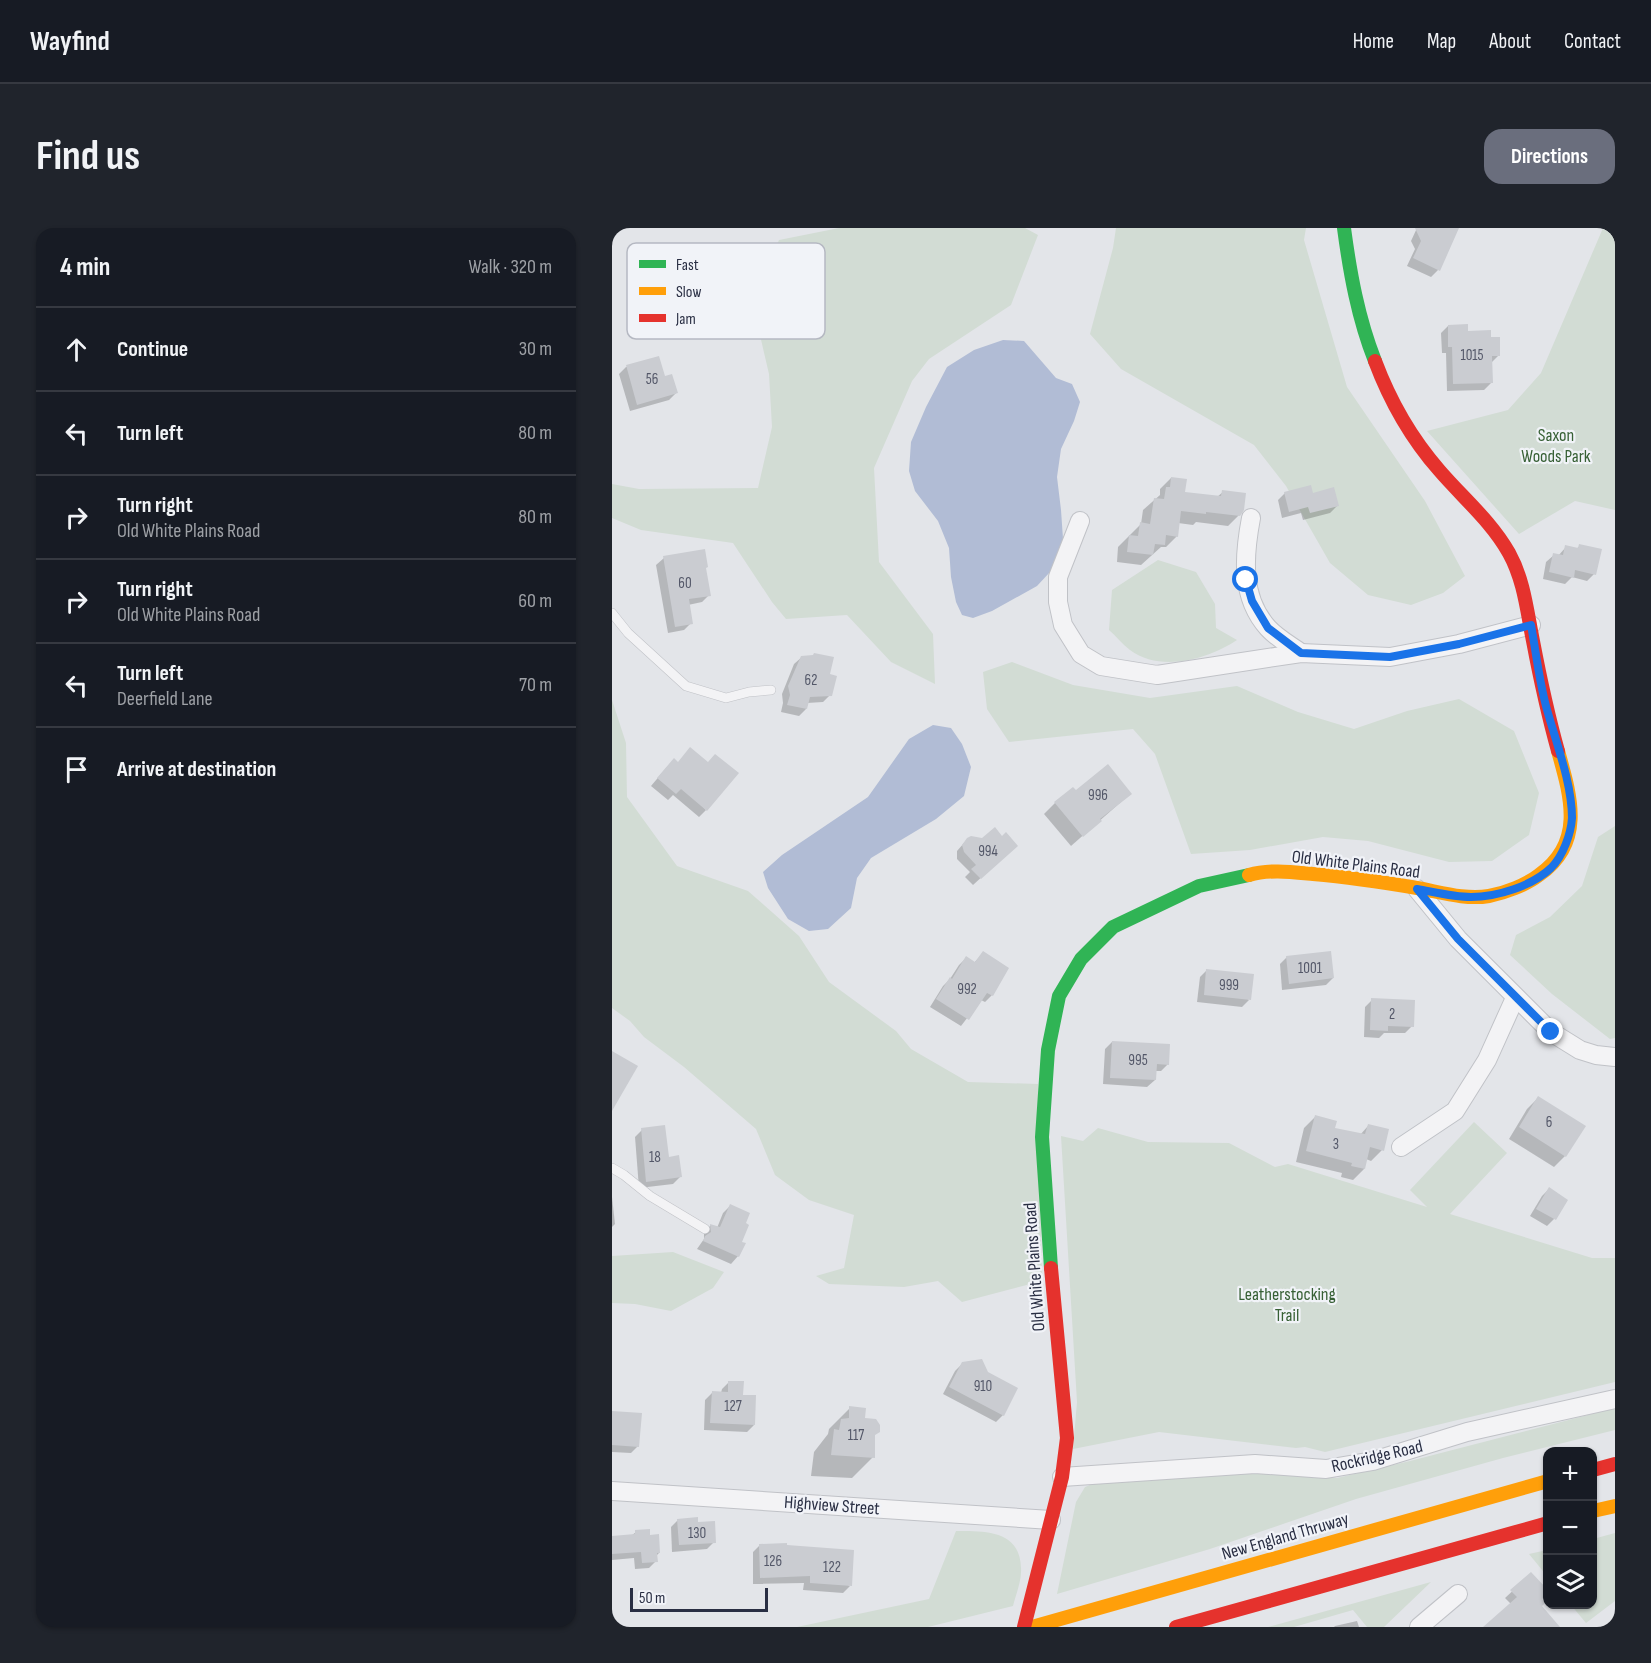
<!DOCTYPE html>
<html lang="en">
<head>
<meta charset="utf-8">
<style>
	:root { --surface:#171b24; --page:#20242c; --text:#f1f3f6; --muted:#9ea1a6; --line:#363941; --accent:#6a6e7d }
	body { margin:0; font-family:"Sofia Sans Condensed",sans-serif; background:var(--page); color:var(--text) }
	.controls { position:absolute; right:18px; bottom:18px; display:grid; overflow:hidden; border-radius:12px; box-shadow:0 2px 4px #0004 }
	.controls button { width:54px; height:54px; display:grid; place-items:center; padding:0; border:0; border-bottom:2px solid var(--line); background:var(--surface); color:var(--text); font:30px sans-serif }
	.scale { position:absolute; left:18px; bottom:15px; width:138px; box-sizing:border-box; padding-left:6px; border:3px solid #292e43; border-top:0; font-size:16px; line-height:21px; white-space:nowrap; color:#292e43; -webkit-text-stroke:4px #f1f3f8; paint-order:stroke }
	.stop { position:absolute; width:18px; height:18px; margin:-14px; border:4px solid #1a73e8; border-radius:50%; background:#fff }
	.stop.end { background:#1a73e8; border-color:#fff; box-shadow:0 2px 6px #0008 }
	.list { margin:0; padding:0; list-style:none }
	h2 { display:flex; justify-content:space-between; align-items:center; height:78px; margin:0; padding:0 24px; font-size:26px }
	h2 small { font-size:20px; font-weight:400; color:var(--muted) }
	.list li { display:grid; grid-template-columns:39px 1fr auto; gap:18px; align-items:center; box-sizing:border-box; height:84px; padding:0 24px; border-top:2px solid var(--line) }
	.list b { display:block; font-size:22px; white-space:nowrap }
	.list p { margin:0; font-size:20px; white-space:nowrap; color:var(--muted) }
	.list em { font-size:20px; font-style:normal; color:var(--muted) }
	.icon { flex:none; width:33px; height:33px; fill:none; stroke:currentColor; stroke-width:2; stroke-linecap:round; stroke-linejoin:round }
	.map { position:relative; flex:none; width:1003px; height:1399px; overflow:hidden; border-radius:18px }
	header { display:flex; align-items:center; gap:36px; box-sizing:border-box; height:84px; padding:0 30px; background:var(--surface); border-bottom:2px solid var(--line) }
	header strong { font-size:28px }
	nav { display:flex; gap:33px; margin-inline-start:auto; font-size:21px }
	.intro { display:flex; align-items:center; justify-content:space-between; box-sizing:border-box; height:144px; padding:0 36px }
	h1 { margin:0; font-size:42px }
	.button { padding:15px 27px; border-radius:18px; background:var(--accent); color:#fff; font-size:21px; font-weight:700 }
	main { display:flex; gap:36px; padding:0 36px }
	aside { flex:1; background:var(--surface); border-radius:18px; box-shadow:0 2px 4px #0004 }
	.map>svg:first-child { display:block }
	.green { fill:#d2dcd4 }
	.water { fill:#b1bcd5 }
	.shadow { fill:#0003 }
	.building { fill:#caccd1 }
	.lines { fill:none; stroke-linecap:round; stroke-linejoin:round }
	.lane-casing { stroke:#c0c2c7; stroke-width:10 }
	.street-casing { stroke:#c0c2c7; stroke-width:20 }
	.lane { stroke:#f3f3f5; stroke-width:9 }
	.street { stroke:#f3f3f5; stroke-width:18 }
	.fast { stroke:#30b455; stroke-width:14 }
	.slow { stroke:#ff9f0a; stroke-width:14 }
	.jam { stroke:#e5322d; stroke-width:14 }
	.route { stroke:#1a73e8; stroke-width:8 }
	.labels { text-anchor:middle; stroke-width:4.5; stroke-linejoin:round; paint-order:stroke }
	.number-label { font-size:15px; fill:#535768 }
	.park-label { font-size:18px; fill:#376035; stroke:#f1f3f8 }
	.street-label { font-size:18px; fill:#292e43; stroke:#f1f3f8 }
	.key { fill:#f1f3f8; stroke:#b5b8c2; stroke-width:1.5 }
	.key-label { font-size:16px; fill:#292e43 }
</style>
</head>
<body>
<header>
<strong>Wayfind</strong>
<nav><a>Home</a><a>Map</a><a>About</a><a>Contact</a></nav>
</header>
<div class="intro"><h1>Find us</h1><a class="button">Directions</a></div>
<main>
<aside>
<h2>4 min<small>Walk · 320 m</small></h2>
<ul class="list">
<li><svg class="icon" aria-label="ahead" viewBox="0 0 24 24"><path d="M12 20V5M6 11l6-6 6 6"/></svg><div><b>Continue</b></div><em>30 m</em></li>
<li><svg class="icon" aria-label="left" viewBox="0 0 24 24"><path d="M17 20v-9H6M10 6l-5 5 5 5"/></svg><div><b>Turn left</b></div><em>80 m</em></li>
<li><svg class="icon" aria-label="right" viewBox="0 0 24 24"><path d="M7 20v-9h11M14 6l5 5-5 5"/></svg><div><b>Turn right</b><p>Old White Plains Road</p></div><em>80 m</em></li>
<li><svg class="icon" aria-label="right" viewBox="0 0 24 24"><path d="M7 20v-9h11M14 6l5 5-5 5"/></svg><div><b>Turn right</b><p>Old White Plains Road</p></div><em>60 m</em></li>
<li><svg class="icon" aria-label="left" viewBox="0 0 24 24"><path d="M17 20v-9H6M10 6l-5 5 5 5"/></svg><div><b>Turn left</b><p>Deerfield Lane</p></div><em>70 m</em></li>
<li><svg class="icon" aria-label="arrive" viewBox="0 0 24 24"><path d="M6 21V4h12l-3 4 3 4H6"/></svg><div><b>Arrive at destination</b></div></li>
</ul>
</aside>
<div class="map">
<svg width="1003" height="1399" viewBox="0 0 1003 1399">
	<rect width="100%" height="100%" fill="#e3e5e9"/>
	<g class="green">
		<polygon points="227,0 413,0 426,7 399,77 317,131 300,153 262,240 267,334 321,406 323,456 279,434 235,387 174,391 160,374 121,315 29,302 0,290 0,256 27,261 146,260 160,199 157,146 140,73 167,12"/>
		<polygon points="504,0 694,0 692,12 735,159 813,273 853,348 831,365 799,377 756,367 718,335 674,258 642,217 509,141 478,106 501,20"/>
		<polygon points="991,0 1003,0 1003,282 963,273 907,306 815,203 896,182 929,145"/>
		<path d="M546,332L584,344L603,376L604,400L625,412C596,431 549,445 518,422C510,416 504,408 497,402L500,362Z"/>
		<polygon points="400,434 461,457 538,470 625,458 686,484 742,501 795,483 847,471 902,503 927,565 917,607 880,633 837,634 756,613 711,609 638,622 579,626 543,526 521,501 397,514 375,481 371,444"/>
		<polygon points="0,472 14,515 15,569 65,638 136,663 187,708 217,754 284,803 299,821 356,854 426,856 430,1053 350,1074 326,1053 292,1059 217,1056 204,1048 232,1040 242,987 197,972 163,947 144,901 72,839 32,809 18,793 0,780"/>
		<polygon points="1003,598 1003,810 998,811 940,766 898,727 904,707 938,689 970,658 986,609"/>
		<polygon points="862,894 895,925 838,986 980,1030 1003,1030 1003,1154 713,1224 693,1219 684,1220 547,1204 461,1221 465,1174 449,908 471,913 486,900 536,914 617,915 663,939 676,936 815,979 798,962"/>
		<polygon points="61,1024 112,1044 101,1060 59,1083 23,1076 0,1075 0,1028"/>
		<polygon points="1003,1180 1003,1202 891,1230 744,1271 598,1321 445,1366 464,1274 473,1259 490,1252 601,1243 725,1250 798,1233"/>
		<path d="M344,1303C373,1303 408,1302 409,1340C410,1352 404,1366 401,1378L316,1399H185L317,1371Z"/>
		<polygon points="1003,1305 1003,1373 974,1395 959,1377 981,1376 981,1311"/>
		<polygon points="935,1322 936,1322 935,1348 917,1326"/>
		<polygon points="819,1354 772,1399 755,1399 741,1382 682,1399 656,1399"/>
	</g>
	<g class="water">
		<polygon points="391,112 412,113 444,150 460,156 468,174 462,193 449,221 445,249 449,282 451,311 438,344 425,358 380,383 361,390 350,387 344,374 339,349 337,320 326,293 303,263 297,243 299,214 314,179 335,139 362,122"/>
		<polygon points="321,497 339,500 350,516 359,539 352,568 324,591 259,630 245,650 239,680 216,701 197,703 176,691 156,660 151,644 170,627 256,569 297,511"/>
	</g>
	<g class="shadow">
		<polygon points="805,0 845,0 826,42 819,49 795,38 803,21 799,13"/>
		<polygon points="836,98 877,111 887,127 879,135 879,155 872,162 835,163 834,125 830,125 829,105"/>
		<polygon points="46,130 52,150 64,165 57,172 18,183 7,146 14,139"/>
		<polygon points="559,250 571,265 605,269 611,264 627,287 616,298 584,294 581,297 566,295 565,308 554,319 549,319 529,337 505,334 506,319 529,296 531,282 548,267 548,261"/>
		<polygon points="673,265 700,266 725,278 718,285 691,292 689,285 670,290 666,272"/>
		<polygon points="968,318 982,346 975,353 960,349 953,356 931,351 934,334 942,327 946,328 954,319 964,321"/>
		<polygon points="52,330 92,341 97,367 90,374 76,377 79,395 72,402 56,405 44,337"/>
		<polygon points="190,429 216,447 218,467 211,474 195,475 194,481 187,488 169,484 171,475 170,466 182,436"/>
		<polygon points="55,539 94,582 87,589 61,567 56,572 39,558"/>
		<polygon points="464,564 518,566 459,618 432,586 443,575"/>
		<polygon points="352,615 396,625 361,657 353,649 358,644 345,631 345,623"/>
		<polygon points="371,725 380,767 373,774 369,772 349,798 318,779 331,758 338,751 347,737 354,730 362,735"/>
		<polygon points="675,729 721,750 714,757 670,762 668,736"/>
		<polygon points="595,742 637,772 630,779 585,774 588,749"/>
		<polygon points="760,772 800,798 793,805 772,805 767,810 752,809 753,779"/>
		<polygon points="500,814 556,836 549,843 543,843 543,852 535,859 491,856 493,821"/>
		<polygon points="926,870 953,928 942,939 897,911 915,881"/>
		<polygon points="703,889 721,901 748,907 756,898 770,922 759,933 754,931 752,941 741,952 729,949 730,945 684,934 692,900"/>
		<polygon points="30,902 56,931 68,949 61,956 27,960 23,909"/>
		<polygon points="937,961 942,991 935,998 918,988 930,968"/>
		<polygon points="0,969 3,996 0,999"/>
		<polygon points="118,978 128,1015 126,1028 119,1036 85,1021 92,1011 92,1004 99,997 105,1000 111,985"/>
		<polygon points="351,1135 391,1187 384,1194 331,1166 343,1143"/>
		<polygon points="117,1154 130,1168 142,1197 135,1204 92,1202 93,1172 100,1165 109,1165 110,1161"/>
		<polygon points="238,1180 252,1192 261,1229 240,1250 199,1248 202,1224 216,1206 217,1201"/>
		<polygon points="0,1184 26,1218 19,1225 0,1224"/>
		<polygon points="66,1292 85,1296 102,1314 95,1321 60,1324 59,1299"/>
		<polygon points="24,1304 37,1308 47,1325 44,1328 44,1333 37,1340 23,1341 22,1330 0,1332 0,1309 19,1308"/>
		<polygon points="148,1317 238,1358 231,1365 191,1362 192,1355 141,1356 141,1324"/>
		<polygon points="919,1346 928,1371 928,1378 946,1399 873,1399 899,1376 893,1370"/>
		<polygon points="745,1393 747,1399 722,1399 723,1398"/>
	</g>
	<g class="building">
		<polygon points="803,0 847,0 828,43 801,30 809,13"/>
		<polygon points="856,96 856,103 879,102 879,109 888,109 888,128 880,128 881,155 841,156 840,119 836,119 836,97"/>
		<polygon points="47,128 53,148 60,146 66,165 25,177 14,137"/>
		<polygon points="559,249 575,251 573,264 609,268 610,262 634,265 632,282 628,288 594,284 594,286 569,283 566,309 554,307 553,317 543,316 541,327 515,324 517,307 526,308 528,294 538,296 542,270 552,271 554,259 558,259"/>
		<polygon points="699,257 701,265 722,259 727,278 698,285 696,279 677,284 672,264"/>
		<polygon points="967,316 990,321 984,347 963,342 962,350 937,344 941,325 951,327 953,317 966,320"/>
		<polygon points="93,321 96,339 94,340 99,368 77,371 81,396 63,399 51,328"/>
		<polygon points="202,425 222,429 218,446 225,448 220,468 198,469 195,481 175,477 178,467 176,458 189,428 201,427"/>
		<polygon points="78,519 96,534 103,526 127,545 95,583 69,561 64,566 45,550 62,530 66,534"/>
		<polygon points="496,536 520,566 488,591 490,593 471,609 442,574 461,559 464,562"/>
		<polygon points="383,599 390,608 394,604 406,618 369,651 359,641 364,637 352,624 350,617 355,610 359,608 370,610"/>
		<polygon points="371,723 397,740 381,768 375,765 357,792 324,771 338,749 340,751 354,728 363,734"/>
		<polygon points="719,723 722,750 677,756 674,728"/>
		<polygon points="594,741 642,746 639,772 592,767"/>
		<polygon points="759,770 803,772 802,799 776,798 776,803 758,802"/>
		<polygon points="500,813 558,816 557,837 545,836 544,852 498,850"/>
		<polygon points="0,823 26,838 0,883"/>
		<polygon points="926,868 974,898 954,929 907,899"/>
		<polygon points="703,887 725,893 723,900 753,906 756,896 777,901 772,923 758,919 753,941 739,938 740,935 694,923"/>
		<polygon points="53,897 57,929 67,927 70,949 34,954 29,900"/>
		<polygon points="937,959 956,972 944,992 924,981"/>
		<polygon points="118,976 138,985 134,995 137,997 130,1014 134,1015 127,1029 91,1013 93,1008 99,1004 98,996 108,999"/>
		<polygon points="370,1131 376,1144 406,1160 392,1188 337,1159 350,1134"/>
		<polygon points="116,1153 132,1153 131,1167 144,1167 143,1197 98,1195 100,1163 116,1164"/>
		<polygon points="237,1178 254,1180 253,1190 264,1191 268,1197 268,1204 263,1207 263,1230 219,1227 222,1201 227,1202 229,1191 237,1190"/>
		<polygon points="0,1183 30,1185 27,1219 0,1217"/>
		<polygon points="86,1289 86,1294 103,1293 104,1315 67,1317 65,1291"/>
		<polygon points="38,1301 38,1307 47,1306 48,1325 45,1325 46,1334 30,1335 29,1324 0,1326 0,1308 23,1306 23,1302"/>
		<polygon points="175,1315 175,1317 242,1322 240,1358 198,1355 198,1348 148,1350 147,1316"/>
		<polygon points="919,1344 936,1362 936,1366 930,1371 933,1375 930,1378 948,1399 871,1399 905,1369 898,1362"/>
	</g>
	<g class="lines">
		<defs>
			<g id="lane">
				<polyline points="0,385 16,405 74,458 114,470 137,464 159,462"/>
				<polyline points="0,940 12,947 38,968 93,1001"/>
			</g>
			<g id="street">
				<path d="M639,290C632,327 628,369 656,400C665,410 678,417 689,425"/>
				<polyline points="468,293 446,349 446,374 451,397 469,426 489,438 545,447 689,425 778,429 847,416 919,397"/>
				<polyline points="805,661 846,711 939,804 968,822 984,827 1003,829"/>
				<polyline points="789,919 843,883 875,832 903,770"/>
				<polyline points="450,1249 643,1236 714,1241 761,1233 855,1204 1003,1171"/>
				<polyline points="0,1263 439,1292"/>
				<polyline points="807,1399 846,1366"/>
			</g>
		</defs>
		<use href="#lane" class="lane-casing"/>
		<use href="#street" class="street-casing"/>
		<use href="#lane" class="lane"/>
		<use href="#street" class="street"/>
		<g class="fast">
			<path d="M732,0C738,45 746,90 763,133"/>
			<polyline points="439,1040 430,909 436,822 447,768 469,731 501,699 587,658 637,647"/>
		</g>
		<g class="slow">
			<path d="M637,647C657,641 680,644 701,646C736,649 770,654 805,660C828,664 853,672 877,668C893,665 914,657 927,647C973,615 959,569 946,523"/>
			<polyline points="981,1283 1003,1278"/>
			<polyline points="420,1399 936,1253"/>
		</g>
		<g class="jam">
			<path d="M763,133C778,173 799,210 827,242C851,270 879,293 897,325C912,352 915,383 921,413C928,450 936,487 946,523"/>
			<polyline points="981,1242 1003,1236"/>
			<polyline points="412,1399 450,1249 455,1210 439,1040"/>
			<polyline points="564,1399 936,1295"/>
		</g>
	</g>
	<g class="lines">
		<path class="route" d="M634,352L640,373L656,400L689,425L778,429L847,416L919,397C924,424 927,452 934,478C943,512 960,554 960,590C959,606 951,628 939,640C920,658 885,669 859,669C841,669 822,664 805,661L846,711L939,804"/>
	</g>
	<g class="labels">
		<g class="number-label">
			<text x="860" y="132">1015</text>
			<text x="40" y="156">56</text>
			<text x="73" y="360">60</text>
			<text x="199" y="457">62</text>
			<text x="486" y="572">996</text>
			<text x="376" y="628">994</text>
			<text x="698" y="745">1001</text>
			<text x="617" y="762">999</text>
			<text x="355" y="766">992</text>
			<text x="780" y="791">2</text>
			<text x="526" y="837">995</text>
			<text x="937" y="899">6</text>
			<text x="724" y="921">3</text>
			<text x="43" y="934">18</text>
			<text x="371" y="1163">910</text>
			<text x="121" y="1183">127</text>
			<text x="244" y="1212">117</text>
			<text x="85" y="1310">130</text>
			<text x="161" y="1338">126</text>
			<text x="220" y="1344">122</text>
		</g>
		<g class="park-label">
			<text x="944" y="213">Saxon<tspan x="944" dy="21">Woods Park</tspan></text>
			<text x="675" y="1072">Leatherstocking<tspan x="675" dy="21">Trail</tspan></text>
		</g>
		<g class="street-label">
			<text transform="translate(744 636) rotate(7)" y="6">Old White Plains Road</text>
			<text transform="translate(422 1039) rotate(-94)" y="6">Old White Plains Road</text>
			<text transform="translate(765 1228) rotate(-13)" y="6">Rockridge Road</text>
			<text transform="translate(220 1277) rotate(4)" y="6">Highview Street</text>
			<text transform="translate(673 1308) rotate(-16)" y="6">New England Thruway</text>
		</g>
	</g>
	<rect x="15" y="15" width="198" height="96" rx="9" class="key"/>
	<rect x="27" y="32" width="27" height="8" fill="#30b455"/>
	<rect x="27" y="59" width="27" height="8" fill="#ff9f0a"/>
	<rect x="27" y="86" width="27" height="8" fill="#e5322d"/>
	<g class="key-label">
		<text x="64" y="42">Fast</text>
		<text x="64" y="69">Slow</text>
		<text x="64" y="96">Jam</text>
	</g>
</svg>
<div class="controls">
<button>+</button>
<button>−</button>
<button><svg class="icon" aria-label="layers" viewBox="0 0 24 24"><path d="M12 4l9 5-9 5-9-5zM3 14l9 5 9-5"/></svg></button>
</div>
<div class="scale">50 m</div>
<div class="stop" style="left:634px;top:352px"></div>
<div class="stop end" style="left:939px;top:804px"></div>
</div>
</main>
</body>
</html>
